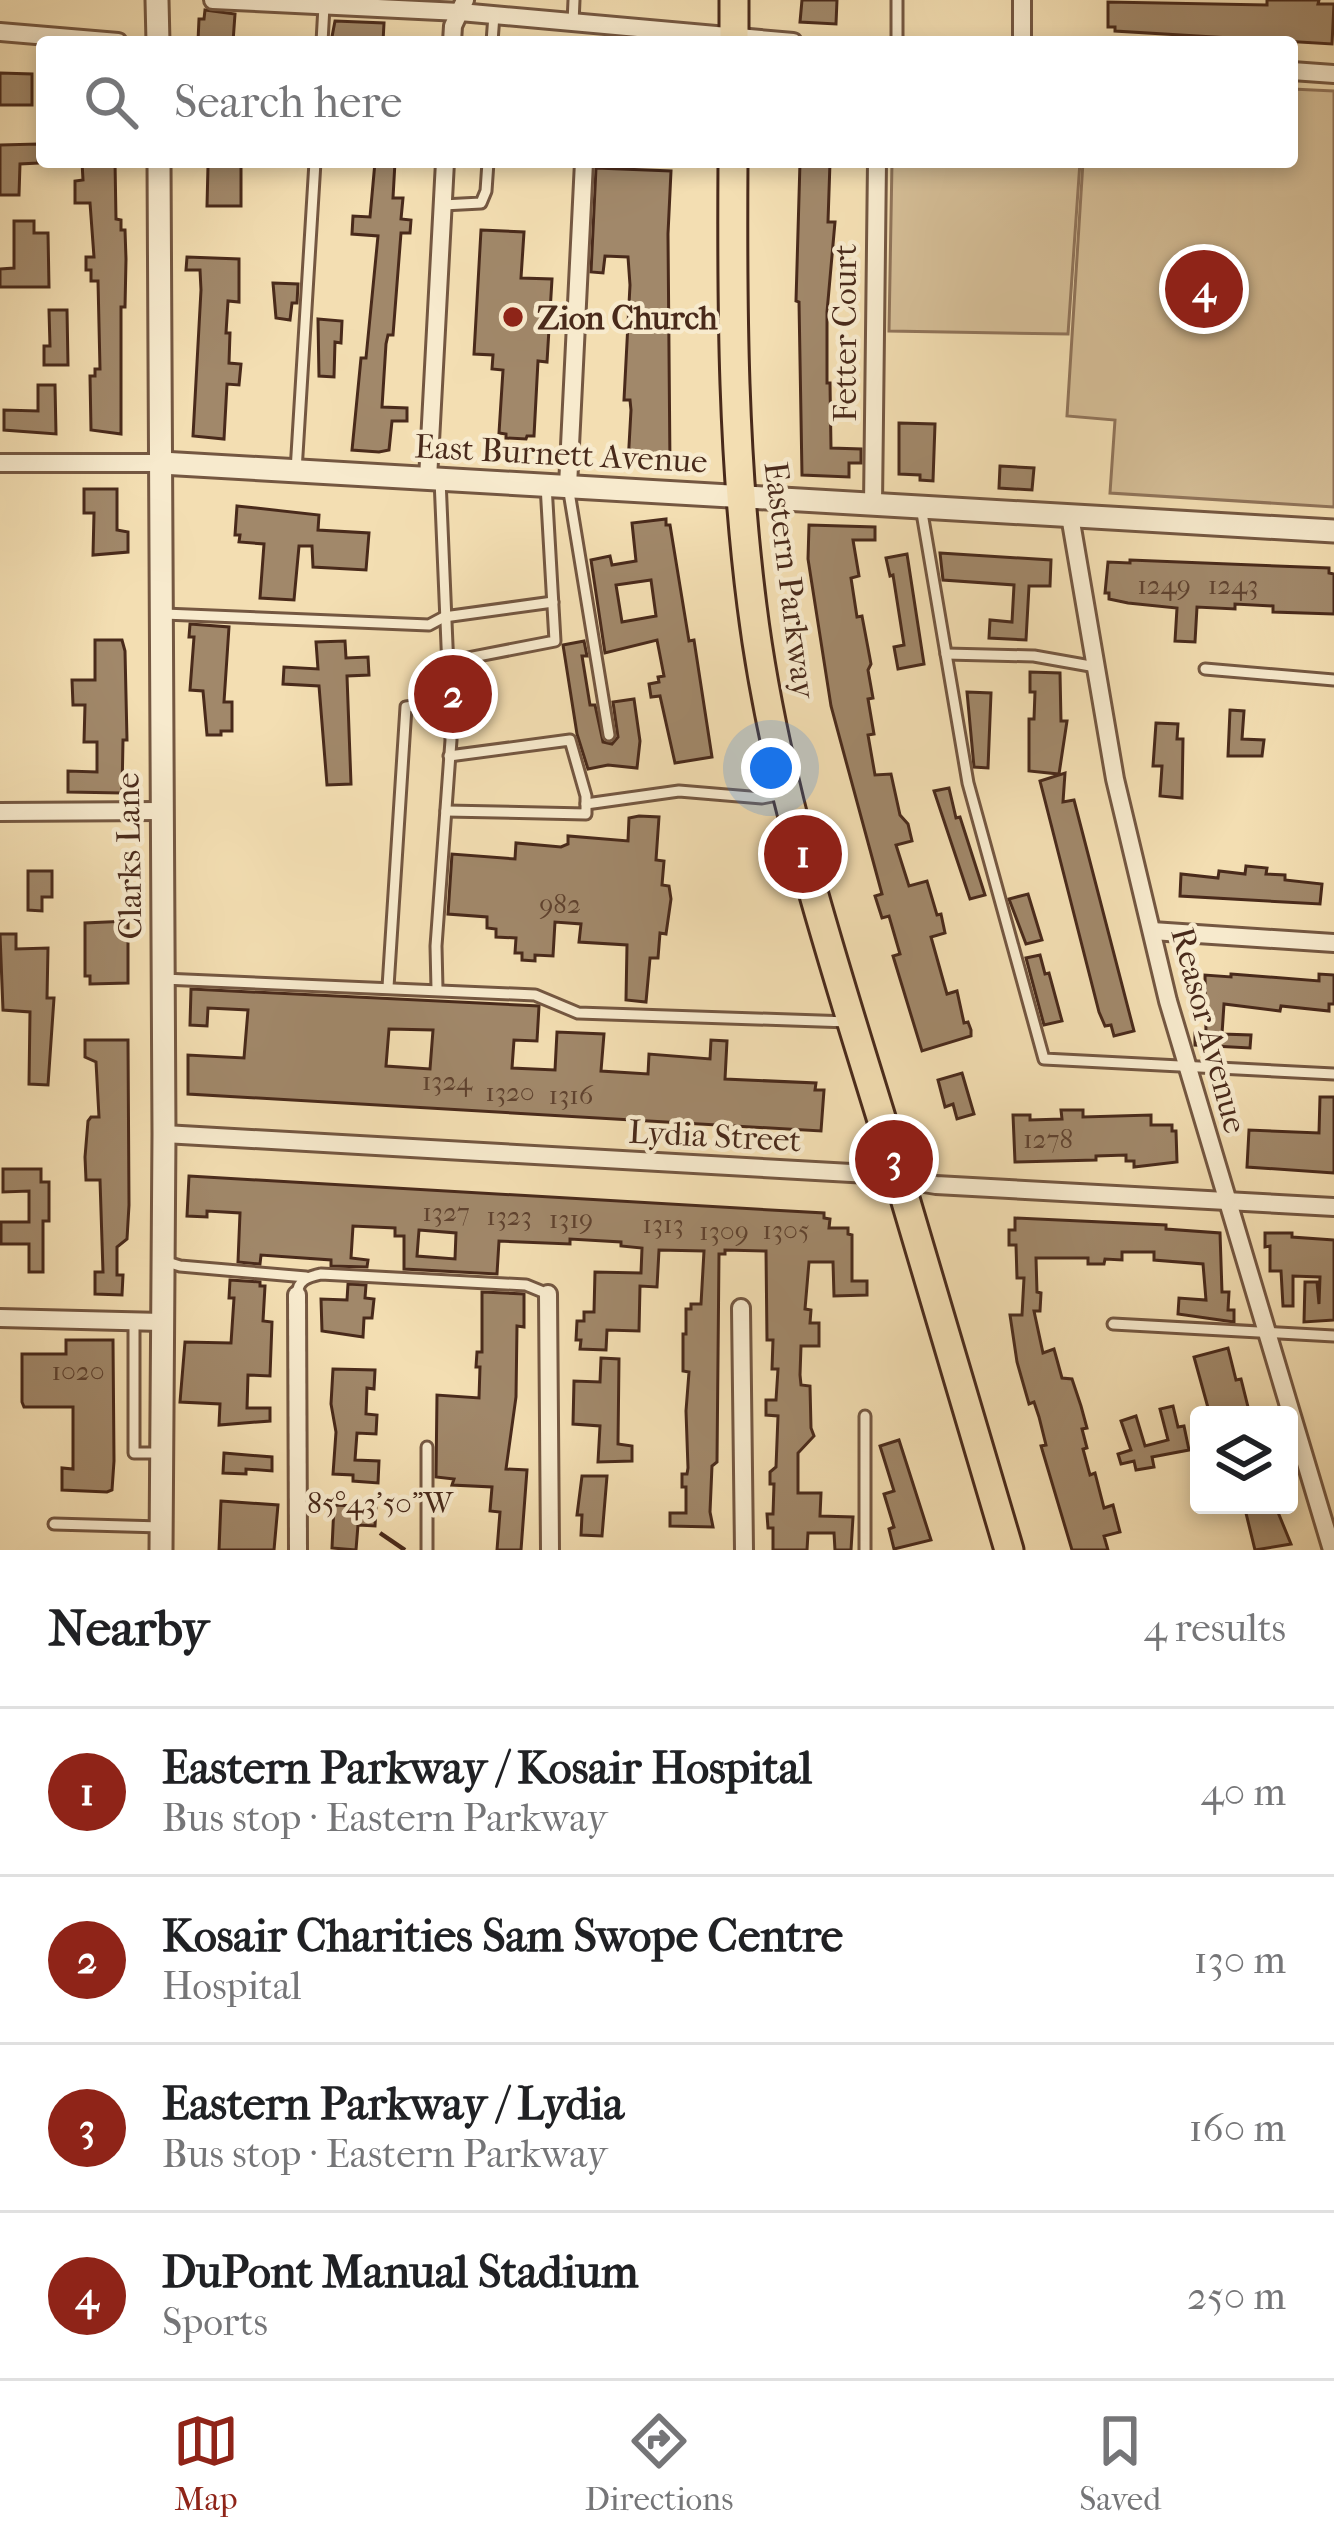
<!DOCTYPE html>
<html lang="en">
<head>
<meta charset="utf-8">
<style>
	:root { --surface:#fff; --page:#f6f6f6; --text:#202124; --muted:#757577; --line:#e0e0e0; --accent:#8f2418 }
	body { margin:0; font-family:"IM FELL French Canon",serif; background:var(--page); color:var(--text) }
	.controls { position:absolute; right:36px; bottom:36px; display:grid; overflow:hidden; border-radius:12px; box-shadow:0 6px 18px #0003 }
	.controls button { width:108px; height:108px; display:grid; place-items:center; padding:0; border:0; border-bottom:3px solid var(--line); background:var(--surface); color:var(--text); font:60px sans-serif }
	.you { position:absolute; left:771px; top:768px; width:42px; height:42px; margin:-30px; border:9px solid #fff; border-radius:50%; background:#1a73e8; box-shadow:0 0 0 18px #1a73e833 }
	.badge { display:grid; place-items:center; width:78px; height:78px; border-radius:50%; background:var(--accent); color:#fff; font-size:39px; font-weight:700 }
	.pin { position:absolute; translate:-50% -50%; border:6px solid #fff; box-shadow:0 3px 12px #0006 }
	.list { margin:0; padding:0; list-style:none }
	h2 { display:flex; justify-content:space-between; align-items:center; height:156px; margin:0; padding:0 48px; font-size:51px }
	h2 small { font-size:39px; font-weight:400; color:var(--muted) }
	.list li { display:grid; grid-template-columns:78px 1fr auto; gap:36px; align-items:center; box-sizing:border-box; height:168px; padding:0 48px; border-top:3px solid var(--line) }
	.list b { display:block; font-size:45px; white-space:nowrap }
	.list p { margin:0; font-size:39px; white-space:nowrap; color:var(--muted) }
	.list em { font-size:39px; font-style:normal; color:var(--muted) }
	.icon { flex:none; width:66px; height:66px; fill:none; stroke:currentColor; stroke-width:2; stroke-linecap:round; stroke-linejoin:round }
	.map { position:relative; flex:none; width:1334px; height:1550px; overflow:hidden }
	.search { position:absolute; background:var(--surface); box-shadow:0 6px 18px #0003; left:36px; right:36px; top:36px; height:132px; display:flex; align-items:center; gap:30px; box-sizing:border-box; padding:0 42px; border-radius:12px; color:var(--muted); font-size:45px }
	.sheet { height:828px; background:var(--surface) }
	nav { display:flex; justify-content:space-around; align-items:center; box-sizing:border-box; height:168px; border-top:3px solid var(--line); background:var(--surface); font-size:33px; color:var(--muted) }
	nav a { display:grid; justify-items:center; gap:6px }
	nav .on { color:var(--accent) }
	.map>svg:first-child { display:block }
	.park { fill:#d6bf98; stroke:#90745a; stroke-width:3 }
	.building { fill:#a1886a; stroke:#492a1b; stroke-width:3; fill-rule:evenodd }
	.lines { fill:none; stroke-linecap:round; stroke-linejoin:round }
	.service-casing { stroke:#745741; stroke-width:15 }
	.minor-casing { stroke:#745741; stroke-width:22 }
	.tertiary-casing { stroke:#745741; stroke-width:27 }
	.primary-casing { stroke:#492a1b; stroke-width:33 }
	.service { stroke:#f7eacd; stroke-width:9 }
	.minor { stroke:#f7eacd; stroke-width:16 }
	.tertiary { stroke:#f7eacd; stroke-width:21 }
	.primary { stroke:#f3deb2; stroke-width:27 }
	.ticks { fill:none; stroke:#492a1b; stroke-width:4.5 }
	.poi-dot { fill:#8f2418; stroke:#f7eacd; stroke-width:4.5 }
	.labels { text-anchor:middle; stroke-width:9; stroke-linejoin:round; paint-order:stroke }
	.number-label { font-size:27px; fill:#5f422f }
	.poi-label { font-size:33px; font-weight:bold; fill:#492a1b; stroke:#f7eacd; text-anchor:start }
	.street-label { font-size:33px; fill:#492a1b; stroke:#f7eacd }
	.ticks-label { font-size:30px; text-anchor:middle; fill:#492a1b; stroke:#f7eacd; stroke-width:9; stroke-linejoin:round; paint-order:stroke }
</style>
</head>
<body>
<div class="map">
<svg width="1334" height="1550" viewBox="0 0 1334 1550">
	<rect width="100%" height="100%" fill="#f3deb2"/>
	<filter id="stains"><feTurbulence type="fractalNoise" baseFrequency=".00167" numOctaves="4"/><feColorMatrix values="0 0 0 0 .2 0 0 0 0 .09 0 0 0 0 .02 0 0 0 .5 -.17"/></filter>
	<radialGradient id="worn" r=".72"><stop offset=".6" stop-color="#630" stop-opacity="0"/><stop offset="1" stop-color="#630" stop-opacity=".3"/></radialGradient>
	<g class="park">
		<polygon points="1292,89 1334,91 1334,507 1110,493 1115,420 1067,416 1083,162 1292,162"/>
		<polygon points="892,162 1080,162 1068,334 889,331"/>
	</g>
	<g class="building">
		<polygon points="802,0 837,0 836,24 800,22"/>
		<polygon points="1267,0 1319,0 1318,4 1334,4 1332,44 1115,31 1115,27 1108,27 1108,2 1267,5"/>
		<polygon points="205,10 235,14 233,42 198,41 199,19 204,19"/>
		<polygon points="335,21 384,23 383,42 331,42"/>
		<polygon points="0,73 32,74 32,105 0,105"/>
		<polygon points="38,144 38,163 20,164 19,195 0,195 0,145"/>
		<polygon points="82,162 115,162 116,219 121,220 121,230 125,230 126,259 125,307 121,307 121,434 91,430 90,376 95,376 95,369 100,369 98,281 91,281 91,270 86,270 86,257 94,257 90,203 75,203 75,181 83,180"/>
		<polygon points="375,162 395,162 393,198 403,198 401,219 411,220 410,233 401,233 393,335 388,335 386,344 382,407 407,408 407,421 392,421 389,450 379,452 352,450 361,358 366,358 378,236 352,234 353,216 370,217"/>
		<polygon points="800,162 830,162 828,222 835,222 827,312 827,383 830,383 831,448 861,449 861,463 849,463 849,477 802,475 799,302 796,301"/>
		<polygon points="208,166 241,166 241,206 207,206"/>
		<polygon points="596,168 671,171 668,234 670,467 628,464 631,410 630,400 624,400 630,285 628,257 605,256 603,273 591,272"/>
		<polygon points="14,221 34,221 34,233 48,233 49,287 0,287 0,269 14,268"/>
		<polygon points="481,230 524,232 521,278 552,279 547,362 538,361 534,436 527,436 526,439 506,438 506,434 499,433 503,370 492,369 493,355 474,354"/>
		<polygon points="187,257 239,259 239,302 228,301 226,333 230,333 229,363 241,364 239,385 227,384 224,439 193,436 201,290 200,270 186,270"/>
		<polygon points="273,283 298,284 297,303 292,303 290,320 276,318"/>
		<polygon points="49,310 67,310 68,365 44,365 44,346 50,346"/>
		<polygon points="318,319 342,321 341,343 335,342 334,377 319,376"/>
		<polygon points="38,385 55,385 56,434 4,430 4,410 38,411"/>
		<polygon points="899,423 935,424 933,481 920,480 920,475 899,474"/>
		<polygon points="1000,466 1034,468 1032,490 999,488"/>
		<polygon points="84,489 117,489 117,530 128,532 128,552 93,555 94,513 84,513"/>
		<polygon points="237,506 319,515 318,530 369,533 366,570 313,567 312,546 299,546 294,600 260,598 264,544 239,542 240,535 235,535"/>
		<path d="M666,519V525H670L689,641L694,640L712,757L675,763L660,696L651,697L649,684L659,682L658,677L664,676L657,640L605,653L591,560L610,556L612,565L636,561L632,523ZM651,580L656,616L622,622L616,585Z"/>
		<polygon points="809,525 875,527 875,540 853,540 859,576 851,578 857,617 862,616 871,664 868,670 873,698 868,699 874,734 868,735 875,775 891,774 900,815 908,824 912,841 896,845 909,886 927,881 937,915 941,914 945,933 931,937 947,994 957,991 964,1023 968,1022 971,1030 971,1036 922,1051 893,956 900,954 889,916 882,918 875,896 882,894 831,706 808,559"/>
		<polygon points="940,553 1051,560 1050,586 1029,586 1026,640 989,638 990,620 1012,622 1014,585 943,580"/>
		<polygon points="907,554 924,664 898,669 894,647 904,645 893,575 890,576 886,558"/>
		<polygon points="1130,560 1329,568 1329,573 1334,574 1334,614 1273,612 1273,606 1235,604 1235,609 1197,607 1195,642 1175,641 1177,608 1128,603 1109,599 1109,593 1105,593 1108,562 1130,563"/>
		<polygon points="190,624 229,627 224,702 232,702 232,731 221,731 221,735 207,735 203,691 190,690 194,637 189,637"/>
		<polygon points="95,640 122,640 125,651 127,740 123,740 122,793 68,792 68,771 97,772 97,742 84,742 85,705 73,705 72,680 95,680"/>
		<polygon points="345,641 346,658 368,657 369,675 347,676 351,784 327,785 319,686 283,684 284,667 318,669 316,642"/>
		<polygon points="584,641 587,656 582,656 590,705 595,705 603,742 612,744 618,737 613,702 634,699 640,741 637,768 608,765 588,769 577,734 563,645"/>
		<polygon points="1030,672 1060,673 1061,721 1067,721 1059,774 1029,771 1029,719 1034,719 1035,692 1030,692"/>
		<polygon points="967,692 991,693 988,768 974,767"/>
		<polygon points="1230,710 1244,711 1242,739 1264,740 1262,756 1228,756"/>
		<polygon points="1156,723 1178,724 1177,739 1183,739 1182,798 1160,796 1162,766 1153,766"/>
		<polygon points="1065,773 1063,802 1074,800 1134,1031 1114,1036 1111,1025 1105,1026 1099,1012 1040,781"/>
		<polygon points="949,788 956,818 960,817 985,895 970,899 934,791"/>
		<polygon points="639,816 659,817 656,860 664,861 662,885 669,886 671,899 666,934 660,933 658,958 650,958 646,1002 626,1000 627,945 579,942 581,924 555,922 553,956 535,955 535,961 522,960 522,953 515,953 516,938 496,937 496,929 487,928 487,917 448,914 452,854 515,859 516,843 561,847 568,844 568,836 628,841 629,818"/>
		<polygon points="1246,866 1267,868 1266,874 1285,875 1285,880 1322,884 1320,904 1180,896 1181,874 1218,878 1219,871 1245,874"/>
		<polygon points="28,871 52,871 52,897 42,897 42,911 28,910"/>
		<polygon points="1028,894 1042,940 1026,944 1009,899"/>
		<polygon points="128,921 128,983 90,984 90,976 85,976 85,923"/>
		<polygon points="0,934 16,934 16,949 48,948 47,998 54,998 48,1085 29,1084 30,1012 3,1010"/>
		<polygon points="1040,955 1045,974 1049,973 1062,1021 1044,1025 1026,958"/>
		<polygon points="1231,974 1319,981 1319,974 1334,975 1334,1004 1329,1004 1329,1011 1281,1006 1280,1011 1224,1004 1222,1034 1251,1035 1250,1048 1195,1045 1195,1033 1206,1033 1205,975 1231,977"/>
		<path d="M191,989L539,1006L537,1041L514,1040L512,1068L555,1070L557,1032L604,1034L601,1071L648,1074L649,1054L710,1059L711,1040L727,1041L725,1079L816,1083L815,1090H824L821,1131L188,1094V1055L244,1058L248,1010L208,1008L207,1026L190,1025ZM389,1029L433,1030L430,1069L386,1066Z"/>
		<polygon points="85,1040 128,1040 129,1205 127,1239 117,1247 117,1275 123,1275 122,1295 95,1294 95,1272 103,1272 100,1180 86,1180 85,1157 88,1121 91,1117 99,1117 96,1062 85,1057"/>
		<polygon points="962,1073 974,1114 957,1119 953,1104 945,1107 938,1080"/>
		<polygon points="1320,1097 1334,1097 1334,1173 1247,1167 1249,1130 1319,1133"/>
		<polygon points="1061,1110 1083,1110 1083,1117 1151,1115 1151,1125 1172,1125 1172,1131 1176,1131 1177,1162 1134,1167 1134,1161 1126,1161 1126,1155 1096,1156 1096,1160 1015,1162 1013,1115 1030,1115 1030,1120 1062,1119"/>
		<polygon points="3,1169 41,1169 41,1182 49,1182 49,1221 43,1221 43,1272 29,1272 29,1244 1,1244 1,1222 29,1222 29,1191 3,1192"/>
		<path d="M189,1176L824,1213V1218L830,1219L829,1228H848V1234L852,1235V1281H867V1295L834,1296L833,1262H809L805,1309L811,1310L810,1323H819V1346H801L800,1375L801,1385L810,1386L811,1428L814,1436L798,1453V1493H821L820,1516L853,1517L851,1550H835L834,1533H808L807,1550H773V1528H768L767,1514H773L774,1484H770V1472L776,1467L778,1416L766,1415V1400H776L778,1369H772L773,1340H767L766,1251L725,1250V1254H719L717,1462L712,1466L710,1512L713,1527L670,1526V1513H686V1487H682V1474H687L688,1468L686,1411L689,1372L683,1371V1334H686V1309H691V1304H701L704,1251L659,1250L657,1287L640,1286L639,1331L607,1330L606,1350L580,1349L581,1340H576L577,1321H584V1312H594L595,1272L641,1273L642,1248L621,1246V1242L570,1239V1244L499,1241L497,1274L404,1269V1236H395V1228L353,1226L351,1258L368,1260L367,1267L331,1266V1260L261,1255L260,1264L238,1262L240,1213L207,1211V1217L187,1216ZM419,1230L456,1233L455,1259L417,1256Z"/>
		<polygon points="1015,1218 1166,1225 1166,1229 1220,1233 1222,1292 1229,1292 1228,1310 1234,1310 1234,1322 1178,1314 1179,1298 1206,1300 1203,1264 1154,1260 1154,1252 1122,1252 1122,1260 1105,1259 1104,1264 1088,1264 1088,1258 1036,1258 1037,1292 1041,1293 1040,1311 1034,1311 1043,1353 1054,1349 1062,1378 1072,1379 1081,1406 1087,1428 1082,1429 1087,1448 1083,1449 1090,1475 1095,1473 1104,1508 1113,1505 1120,1532 1104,1536 1108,1550 1072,1550 1041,1446 1046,1445 1039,1417 1034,1402 1029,1404 1017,1362 1010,1315 1022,1315 1024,1278 1017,1278 1016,1245 1009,1245 1009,1230 1015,1230"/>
		<polygon points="1265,1233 1292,1233 1292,1237 1334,1240 1334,1320 1304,1322 1305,1282 1317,1282 1319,1304 1320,1277 1293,1276 1293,1306 1283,1306 1281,1271 1270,1271 1270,1246 1265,1247"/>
		<polygon points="230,1280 260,1282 260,1286 265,1286 263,1321 272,1322 270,1376 248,1375 247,1408 270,1408 270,1421 219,1425 220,1404 180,1402 185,1342 231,1343 234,1298 229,1298"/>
		<polygon points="348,1284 366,1285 365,1298 374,1299 372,1318 364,1318 363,1337 322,1331 321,1299 347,1300"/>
		<polygon points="482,1292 524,1294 524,1327 517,1326 516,1397 506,1469 527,1470 521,1550 497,1550 500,1512 490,1511 492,1487 452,1485 454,1479 436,1477 437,1395 479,1398 480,1367 476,1367 477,1352 482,1352"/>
		<polygon points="66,1340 113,1340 114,1461 112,1490 107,1492 62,1490 62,1468 73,1469 73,1407 24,1407 22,1402 22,1354 66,1354"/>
		<polygon points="1228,1348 1236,1380 1241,1379 1250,1415 1210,1415 1194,1357"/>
		<polygon points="601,1358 619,1359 618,1444 632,1446 632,1461 598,1462 600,1426 573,1424 574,1381 600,1382"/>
		<polygon points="333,1369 375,1370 374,1389 367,1388 366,1414 377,1415 376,1434 357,1433 355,1460 379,1461 378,1483 353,1481 353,1475 333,1474 336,1432 331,1404"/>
		<polygon points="1173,1406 1178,1427 1184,1426 1189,1450 1152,1457 1154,1467 1136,1470 1134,1461 1121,1464 1118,1454 1131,1450 1121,1421 1136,1416 1145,1446 1168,1440 1160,1409"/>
		<polygon points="899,1440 931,1540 894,1549 889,1529 894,1527 884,1494 894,1491 880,1446"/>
		<polygon points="224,1453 272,1457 272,1471 246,1469 246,1474 223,1473"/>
		<polygon points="582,1476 607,1476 602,1536 581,1535 582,1515 577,1515"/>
		<polygon points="221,1501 278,1505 274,1550 219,1550"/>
		<polygon points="334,1505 376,1507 375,1526 358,1525 356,1550 332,1548"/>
		<polygon points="1244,1505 1275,1505 1291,1544 1255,1550"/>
	</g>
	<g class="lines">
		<defs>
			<g id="service">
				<polyline points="573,23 574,0"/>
				<polyline points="322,42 324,6"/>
				<polyline points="492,42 494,15"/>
				<polyline points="897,42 897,0"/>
				<polyline points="443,205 481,203 486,191 488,162"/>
				<polyline points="296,471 315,162"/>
				<polyline points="568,486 609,735"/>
				<polyline points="921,507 968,783 1044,1059 1334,1074"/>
				<polyline points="164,614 429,625 444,617 553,602"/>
				<polyline points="946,654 1034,656 1096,667"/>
				<polyline points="447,662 555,641 546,485"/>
				<polyline points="1205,669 1334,680"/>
				<polyline points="586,804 679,791 762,798 783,794"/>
				<polyline points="446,811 586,814 586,796 570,740 449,756"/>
				<polyline points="163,979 535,995 578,1013 849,1022"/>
				<polyline points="388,987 406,707 449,701"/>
				<polyline points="437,989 436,946 451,740 440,479"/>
				<polyline points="164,1261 180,1266 306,1277"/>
				<path d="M297,1295C298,1279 308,1277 321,1274L526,1285L548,1294"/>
				<polyline points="134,1321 134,1453 163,1453"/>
				<polyline points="1113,1324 1334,1336"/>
				<polyline points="865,1416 865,1550"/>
				<polyline points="427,1447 427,1550"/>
				<polyline points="54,1524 161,1527"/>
			</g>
			<g id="minor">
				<polyline points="213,0 460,12 793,42"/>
				<polyline points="0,32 118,42"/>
				<polyline points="452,42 453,26 465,0"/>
				<polyline points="1022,42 1022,0"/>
				<polyline points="1292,71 1334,74"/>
				<polyline points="0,463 161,463"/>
				<polyline points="428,479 445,162"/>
				<polyline points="568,486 584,162"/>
				<polyline points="873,504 877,162"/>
				<polyline points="1070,516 1115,779 1168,1001 1332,1550"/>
				<polyline points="0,812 161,811"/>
				<polyline points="1152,931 1334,943"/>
				<polyline points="164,1134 869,1174 936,1185 1334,1207"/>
				<polyline points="548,1294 550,1550"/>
				<polyline points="297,1295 298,1550"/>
				<polyline points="741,1308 744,1550"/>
				<polyline points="0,1318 162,1322"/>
			</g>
			<g id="tertiary">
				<polyline points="157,0 158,42"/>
				<polyline points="159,162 164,1134 161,1550"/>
				<polyline points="161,463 1334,531"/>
			</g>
			<g id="primary">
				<polyline points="734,42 734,0"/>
				<path d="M733,162C732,310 733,458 752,606C774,783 831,954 883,1124C926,1266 966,1408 1009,1550"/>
			</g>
		</defs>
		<use href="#service" class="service-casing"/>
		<use href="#minor" class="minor-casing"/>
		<use href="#tertiary" class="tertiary-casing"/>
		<use href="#primary" class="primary-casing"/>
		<use href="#service" class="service"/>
		<use href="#minor" class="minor"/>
		<use href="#tertiary" class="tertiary"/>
		<use href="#primary" class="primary"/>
	</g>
	<path class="ticks" d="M380,1533L405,1550"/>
	<circle class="poi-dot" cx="513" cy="317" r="12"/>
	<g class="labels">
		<g class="number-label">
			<text x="1164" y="594">1249</text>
			<text x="1233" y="594">1243</text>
			<text x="560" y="913">982</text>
			<text x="447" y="1090">1324</text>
			<text x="510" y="1101">1320</text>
			<text x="571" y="1104">1316</text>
			<text x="1048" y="1148">1278</text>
			<text x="446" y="1221">1327</text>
			<text x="509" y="1225">1323</text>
			<text x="571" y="1228">1319</text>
			<text x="663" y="1233">1313</text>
			<text x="786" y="1239">1305</text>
			<text x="724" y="1240">1309</text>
			<text x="78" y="1380">1020</text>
		</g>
		<g class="poi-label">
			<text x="537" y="329">Zion Church</text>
		</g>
		<g class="street-label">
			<text transform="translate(844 333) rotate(-90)" y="12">Fetter Court</text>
			<text transform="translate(561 453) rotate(3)" y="12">East Burnett Avenue</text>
			<text transform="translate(791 580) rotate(83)" y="12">Eastern Parkway</text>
			<text transform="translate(128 856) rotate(-91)" y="12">Clarks Lane</text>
			<text transform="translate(1210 1030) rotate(75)" y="12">Reasor Avenue</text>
			<text transform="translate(715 1135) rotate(3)" y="12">Lydia Street</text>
		</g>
	</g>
	<g class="ticks-label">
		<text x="380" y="1513">85°43'50"W</text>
	</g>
	<rect width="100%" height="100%" filter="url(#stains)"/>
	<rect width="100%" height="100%" fill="url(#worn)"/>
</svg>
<div class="controls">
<button><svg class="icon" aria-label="layers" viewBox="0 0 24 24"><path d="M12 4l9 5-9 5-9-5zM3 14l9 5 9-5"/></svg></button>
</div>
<div class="you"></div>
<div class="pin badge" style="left:803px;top:854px">1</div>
<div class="pin badge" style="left:453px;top:694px">2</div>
<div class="pin badge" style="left:894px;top:1159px">3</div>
<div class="pin badge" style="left:1204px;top:289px">4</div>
<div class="search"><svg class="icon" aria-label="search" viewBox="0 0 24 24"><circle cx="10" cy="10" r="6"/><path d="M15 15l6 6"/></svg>Search here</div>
</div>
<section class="sheet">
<h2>Nearby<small>4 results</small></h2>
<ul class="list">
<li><span class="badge">1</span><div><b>Eastern Parkway / Kosair Hospital</b><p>Bus stop · Eastern Parkway</p></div><em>40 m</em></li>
<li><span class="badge">2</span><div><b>Kosair Charities Sam Swope Centre</b><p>Hospital</p></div><em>130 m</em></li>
<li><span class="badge">3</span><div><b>Eastern Parkway / Lydia</b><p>Bus stop · Eastern Parkway</p></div><em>160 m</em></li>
<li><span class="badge">4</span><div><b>DuPont Manual Stadium</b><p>Sports</p></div><em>250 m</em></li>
</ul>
</section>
<nav>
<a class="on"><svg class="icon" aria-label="map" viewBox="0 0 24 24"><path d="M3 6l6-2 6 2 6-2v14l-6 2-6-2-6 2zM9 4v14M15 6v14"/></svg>Map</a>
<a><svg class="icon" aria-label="directions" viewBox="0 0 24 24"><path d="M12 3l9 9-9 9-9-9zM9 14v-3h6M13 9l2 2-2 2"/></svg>Directions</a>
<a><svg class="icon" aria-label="saved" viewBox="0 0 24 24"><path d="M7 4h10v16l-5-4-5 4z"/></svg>Saved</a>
</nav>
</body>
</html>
